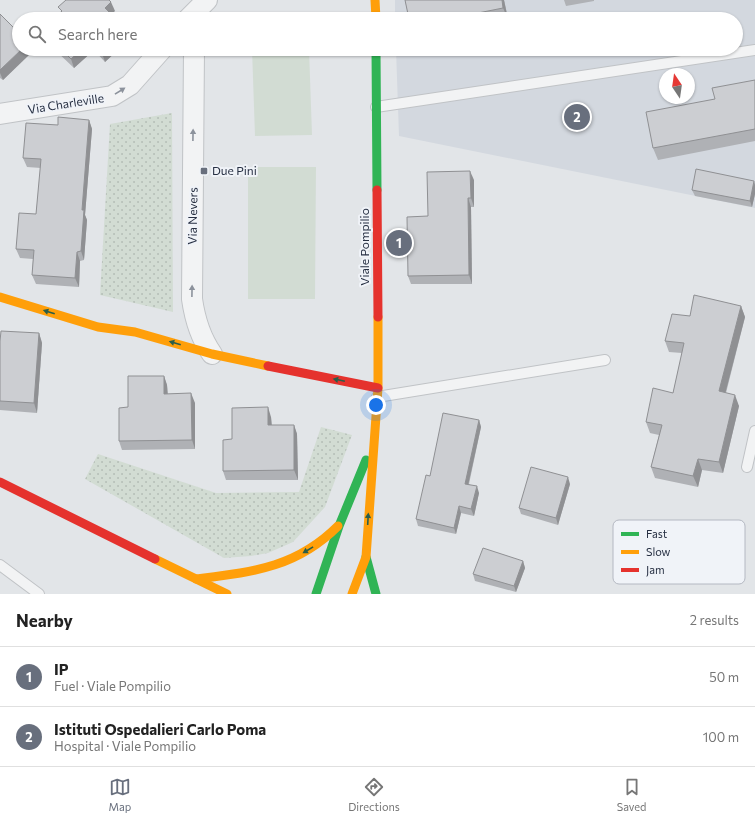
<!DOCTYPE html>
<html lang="en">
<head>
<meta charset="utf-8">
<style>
	:root { --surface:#fff; --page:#f6f6f6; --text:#222; --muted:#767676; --line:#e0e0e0; --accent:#686f7d }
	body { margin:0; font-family:Commissioner,sans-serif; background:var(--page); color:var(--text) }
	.compass { position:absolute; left:659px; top:68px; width:36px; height:36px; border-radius:50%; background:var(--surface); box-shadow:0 1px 3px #0004; rotate:347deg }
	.you { position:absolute; left:376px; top:405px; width:14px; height:14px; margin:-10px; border:3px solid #fff; border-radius:50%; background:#1a73e8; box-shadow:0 0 0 6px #1a73e833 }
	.badge { display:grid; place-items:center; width:26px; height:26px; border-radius:50%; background:var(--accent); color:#fff; font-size:13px; font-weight:700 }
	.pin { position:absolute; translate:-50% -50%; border:2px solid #fff; box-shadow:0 1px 4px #0006 }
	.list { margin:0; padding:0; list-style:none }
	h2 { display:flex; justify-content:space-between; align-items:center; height:52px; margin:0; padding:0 16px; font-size:17px }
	h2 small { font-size:13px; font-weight:400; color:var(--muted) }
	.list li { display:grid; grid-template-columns:26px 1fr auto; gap:12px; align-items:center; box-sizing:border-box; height:60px; padding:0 16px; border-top:1px solid var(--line) }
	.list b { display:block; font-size:15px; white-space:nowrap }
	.list p { margin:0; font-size:13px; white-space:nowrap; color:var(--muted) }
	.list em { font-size:13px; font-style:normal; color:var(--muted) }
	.icon { flex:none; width:22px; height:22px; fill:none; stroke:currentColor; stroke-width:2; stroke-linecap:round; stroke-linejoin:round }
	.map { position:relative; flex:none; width:755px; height:594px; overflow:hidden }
	.search { position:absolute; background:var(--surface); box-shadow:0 1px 3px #0004; left:12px; right:12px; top:12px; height:44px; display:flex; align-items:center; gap:10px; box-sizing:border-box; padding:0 14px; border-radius:22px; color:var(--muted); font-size:15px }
	.sheet { height:172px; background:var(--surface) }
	nav { display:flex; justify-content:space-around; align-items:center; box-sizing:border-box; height:56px; border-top:1px solid var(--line); background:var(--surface); font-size:11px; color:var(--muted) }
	nav a { display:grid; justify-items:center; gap:2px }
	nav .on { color:var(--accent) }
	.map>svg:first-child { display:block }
	.built { fill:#d3d8df; fill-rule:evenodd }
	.park { fill:url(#park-dots) }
	.pitch { fill:#d2dcd3 }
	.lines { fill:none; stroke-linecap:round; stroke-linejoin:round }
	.lane-casing { stroke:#c0c3c6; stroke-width:12 }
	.street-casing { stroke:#c0c3c6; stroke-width:22 }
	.lane { stroke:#f2f3f4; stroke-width:10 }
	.street { stroke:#f2f3f4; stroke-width:20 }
	.fast { stroke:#30b455; stroke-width:9 }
	.slow { stroke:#ff9f0a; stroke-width:9 }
	.jam { stroke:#e5322d; stroke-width:9 }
	.wall { fill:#afb1b5 }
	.shaded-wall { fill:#8f9093 }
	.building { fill:#ccced2; stroke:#8f9093 }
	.oneway { fill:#8c929c }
	.oneway2 { fill:#2a5e49 }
	.poi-dot { fill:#686f7d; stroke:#f0f3f8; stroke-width:1.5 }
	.labels { text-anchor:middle; stroke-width:4; stroke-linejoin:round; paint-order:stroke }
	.street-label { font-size:12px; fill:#273043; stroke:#f0f3f8 }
	.poi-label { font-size:12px; fill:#273043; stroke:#f0f3f8; text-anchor:start }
	.key { fill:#f0f3f8; stroke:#b4b8c2; stroke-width:1 }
	.key-label { font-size:11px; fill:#273043 }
</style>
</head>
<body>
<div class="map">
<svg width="755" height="594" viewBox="0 0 755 594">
	<defs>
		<pattern id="park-dots" width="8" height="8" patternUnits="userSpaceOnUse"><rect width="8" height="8" fill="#d2dcd3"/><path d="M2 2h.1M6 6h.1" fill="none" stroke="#b4bdb6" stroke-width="1.8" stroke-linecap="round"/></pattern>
	</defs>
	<rect width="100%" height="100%" fill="#e2e5e8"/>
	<path class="built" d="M395,0H755V208L399,136L396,49H736V19H395ZM665,74H689V98H665Z"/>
	<g class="park">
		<polygon points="172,113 173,312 100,295 110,124"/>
		<polygon points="321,427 352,435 325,507 293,542 268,553 251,556 224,558 85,479 98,454 216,493 299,492"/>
	</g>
	<g class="pitch">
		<polygon points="252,49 309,49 312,135 255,136"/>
		<polygon points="248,167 316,167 315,299 248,299"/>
	</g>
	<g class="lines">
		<defs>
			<g id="lane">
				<polyline points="376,107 755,50"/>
				<polyline points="377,397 605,360"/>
				<polyline points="747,467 755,431"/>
				<polyline points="0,565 39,594"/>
			</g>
			<g id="street">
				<polyline points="188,19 207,0"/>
				<path d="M194,49L192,299C195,320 200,337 212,354"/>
				<polyline points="0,114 112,96 130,85 162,49"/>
			</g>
		</defs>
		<use href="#lane" class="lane-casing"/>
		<use href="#street" class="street-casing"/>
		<use href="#lane" class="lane"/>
		<use href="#street" class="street"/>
		<g class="fast">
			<polyline points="376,49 377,190"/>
			<polyline points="366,557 376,594"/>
			<polyline points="316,594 339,526 366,460"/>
		</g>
		<g class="slow">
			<polyline points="375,0 376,19"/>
			<polyline points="0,297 98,327 135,332 212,354 268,366"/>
			<polyline points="155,559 227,594"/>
			<path d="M196,579C252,572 296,568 338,526"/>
			<polyline points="352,594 366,557 378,388 378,317"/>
		</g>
		<g class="jam">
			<polyline points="377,190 378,317"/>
			<polyline points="268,366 378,388"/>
			<polyline points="0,482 155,559"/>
		</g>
	</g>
	<g class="wall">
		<polygon points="405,0 504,0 508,19 409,19"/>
		<polygon points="564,0 594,0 594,1 566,6"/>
		<polygon points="0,14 32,52 3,80 0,78"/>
		<polygon points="54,49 119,49 105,62 94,50 74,68"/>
		<polygon points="755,80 755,141 658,160 653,148 715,99"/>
		<polygon points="89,120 92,129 85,215 87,220 84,260 80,261 79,287 36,284 32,275 33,259 20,258 16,249 36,214 41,168 27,167 23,158 58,125"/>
		<polygon points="474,180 474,207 471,207 472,284 411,284 408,276 428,216"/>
		<polygon points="754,181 755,185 755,194 752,207 695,196 692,190"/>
		<polygon points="741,306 745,317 726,393 739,406 723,473 702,470 698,487 655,478 651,467 659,435 650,433 646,422 673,393 682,353 669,352 665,341 690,316"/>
		<polygon points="39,333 42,343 37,413 0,410 0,341"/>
		<polygon points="164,376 167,385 168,394 195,403 195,449 122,450 119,441 128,407"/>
		<polygon points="271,417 272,425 294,425 297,434 298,480 226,480 223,471 232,439"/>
		<polygon points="479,420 481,427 469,484 479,493 474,516 461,513 456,534 418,526 416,519"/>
		<polygon points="570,484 558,525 521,514 519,508"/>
		<polygon points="523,561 525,568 516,592 475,581 473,574"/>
	</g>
	<g class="shaded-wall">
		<polygon points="502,0 504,0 508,19 503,8"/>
		<polygon points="111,2 115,11 109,17 105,8"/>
		<polygon points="22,49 31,49 32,52 3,80 0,73 0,70"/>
		<polygon points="82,49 94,49 94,50 74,68 71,59"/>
		<polygon points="106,49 119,49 105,62 102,53"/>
		<polygon points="89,120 92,129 85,215 87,220 84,260 81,251 82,210"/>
		<polygon points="470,171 474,180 474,207 471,198"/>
		<polygon points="754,181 755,185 755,194 752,207 750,201"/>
		<polygon points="468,198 471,207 472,284 469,275"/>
		<polygon points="77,252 80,261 79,287 75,278"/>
		<polygon points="741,306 745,317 723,402 719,391"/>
		<polygon points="39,333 42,343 37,413 34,403"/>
		<polygon points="164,376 167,385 168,403 164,394"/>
		<polygon points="191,393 195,403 195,449 192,440"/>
		<polygon points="735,395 739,406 723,473 719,462"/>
		<polygon points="268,407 271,417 272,434 268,425"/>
		<polygon points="479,420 481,427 467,490 465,484"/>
		<polygon points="294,425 297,434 298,480 294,470"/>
		<polygon points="698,459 702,470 698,487 693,476"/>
		<polygon points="568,477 570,484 558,525 556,518"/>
		<polygon points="477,486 479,493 474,516 471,509"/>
		<polygon points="459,506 461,513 456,534 454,528"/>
		<polygon points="523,561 525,568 516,592 514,586"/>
	</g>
	<g class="building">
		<polygon points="66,0 109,0 111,2 105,8 116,19 53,19 62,11 58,7"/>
		<polygon points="405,0 502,0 503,8 448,19 409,19"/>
		<polygon points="0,14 19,33 19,49 22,49 0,70"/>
		<polygon points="61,49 82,49 71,59"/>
		<polygon points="98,49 106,49 102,53"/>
		<polygon points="755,80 755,129 653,148 646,112 715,99 712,88"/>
		<polygon points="58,117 89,120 82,210 84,210 81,251 77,252 75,278 32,275 34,250 16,249 19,213 36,214 41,159 23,158 26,123 58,125"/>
		<polygon points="696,169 754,181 750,201 692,190"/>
		<polygon points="470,171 471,198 468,198 469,275 408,276 407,217 428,216 427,172"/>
		<polygon points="694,295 741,306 719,391 735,395 719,462 698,459 693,476 651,467 662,425 646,422 653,388 673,393 684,343 665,341 672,314 690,316"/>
		<polygon points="1,331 39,333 34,403 0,401 0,341"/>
		<polygon points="128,376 164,376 164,394 191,393 192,440 119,441 119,408 128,407"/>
		<polygon points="268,407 268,425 294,425 294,470 223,471 223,440 232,439 232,408"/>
		<polygon points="443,413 479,420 465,484 477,486 471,509 459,506 454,528 416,519 426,475 430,476"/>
		<polygon points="531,467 568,477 556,518 519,508"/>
		<polygon points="483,548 523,561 514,586 473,574"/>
	</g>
	<defs><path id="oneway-solid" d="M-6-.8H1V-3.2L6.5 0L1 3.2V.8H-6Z"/></defs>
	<g class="oneway">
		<use href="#oneway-solid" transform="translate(120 91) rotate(-32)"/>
		<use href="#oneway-solid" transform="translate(193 135) rotate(-89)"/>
		<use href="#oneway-solid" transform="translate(192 291) rotate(-89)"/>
	</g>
	<g class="oneway2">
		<use href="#oneway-solid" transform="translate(49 312) rotate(-163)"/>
		<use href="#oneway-solid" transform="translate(175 343) rotate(-164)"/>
		<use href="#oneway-solid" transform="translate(339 380) rotate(-168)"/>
		<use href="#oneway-solid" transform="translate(368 519) rotate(-87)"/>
		<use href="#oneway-solid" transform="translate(308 550) rotate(149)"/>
	</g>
	<rect class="poi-dot" x="200" y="167" width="8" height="8" rx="2"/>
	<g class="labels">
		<g class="street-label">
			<text transform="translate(66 104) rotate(-9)" y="4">Via Charleville</text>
			<text transform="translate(193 216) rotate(-89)" y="4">Via Nevers</text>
			<text transform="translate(365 247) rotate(-90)" y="4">Viale Pompilio</text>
		</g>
		<g class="poi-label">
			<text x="212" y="175">Due Pini</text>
		</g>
	</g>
	<rect x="613" y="520" width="132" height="64" rx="6" class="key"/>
	<rect x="621" y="532" width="18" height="4" fill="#30b455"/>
	<rect x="621" y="550" width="18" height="4" fill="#ff9f0a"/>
	<rect x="621" y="568" width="18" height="4" fill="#e5322d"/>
	<g class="key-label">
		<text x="646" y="538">Fast</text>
		<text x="646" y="556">Slow</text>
		<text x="646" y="574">Jam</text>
	</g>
</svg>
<svg class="compass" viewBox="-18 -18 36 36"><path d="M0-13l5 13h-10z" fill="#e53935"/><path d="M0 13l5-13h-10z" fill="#767676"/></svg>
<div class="you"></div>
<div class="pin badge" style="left:399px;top:243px">1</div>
<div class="pin badge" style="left:577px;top:117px">2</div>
<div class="search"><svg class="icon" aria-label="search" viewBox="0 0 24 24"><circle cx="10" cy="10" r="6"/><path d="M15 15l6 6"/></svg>Search here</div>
</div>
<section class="sheet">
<h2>Nearby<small>2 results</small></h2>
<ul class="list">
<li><span class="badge">1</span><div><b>IP</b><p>Fuel · Viale Pompilio</p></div><em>50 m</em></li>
<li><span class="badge">2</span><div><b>Istituti Ospedalieri Carlo Poma</b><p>Hospital · Viale Pompilio</p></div><em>100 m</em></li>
</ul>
</section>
<nav>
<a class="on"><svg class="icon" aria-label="map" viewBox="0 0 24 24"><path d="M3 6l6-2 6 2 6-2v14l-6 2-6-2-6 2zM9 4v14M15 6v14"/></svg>Map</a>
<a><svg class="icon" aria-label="directions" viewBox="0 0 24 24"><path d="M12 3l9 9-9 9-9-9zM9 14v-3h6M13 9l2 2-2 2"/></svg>Directions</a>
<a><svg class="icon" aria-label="saved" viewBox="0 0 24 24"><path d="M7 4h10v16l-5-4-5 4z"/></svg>Saved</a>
</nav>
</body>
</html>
